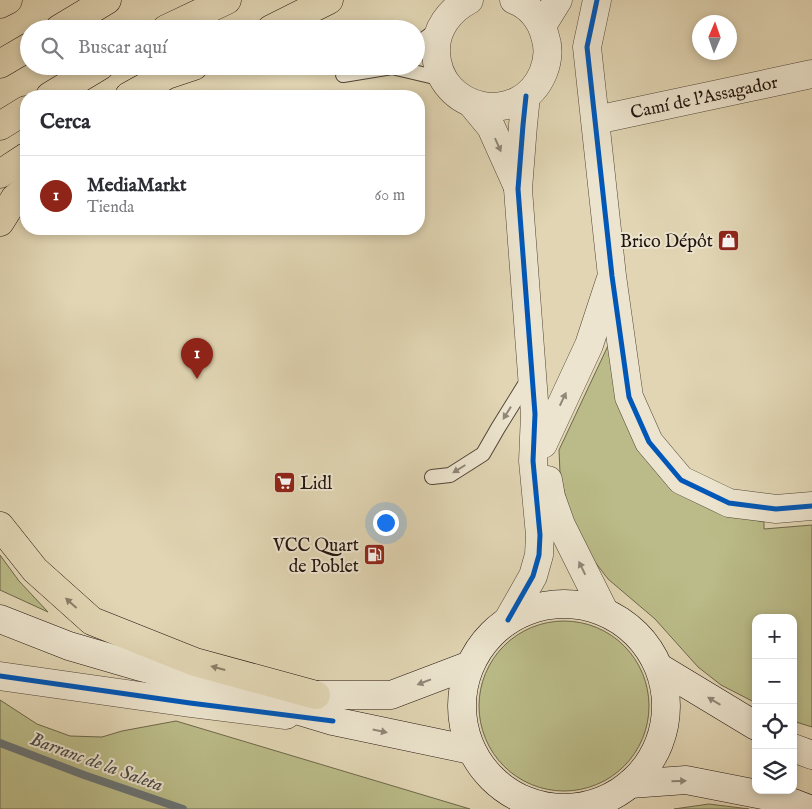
<!DOCTYPE html>
<html lang="es">
<head>
<meta charset="utf-8">
<style>
	:root { --surface:#fff; --page:#f7f7f7; --text:#2b2b33; --muted:#7c7c81; --line:#e1e1e2; --accent:#8f2418 }
	body { margin:0; font-family:"IM FELL English",serif; background:var(--page); color:var(--text) }
	.controls { position:absolute; right:15px; bottom:15px; display:grid; overflow:hidden; border-radius:10px; box-shadow:0 2px 8px #0003 }
	.controls button { width:45px; height:45px; display:grid; place-items:center; padding:0; border:0; border-bottom:1px solid var(--line); background:var(--surface); color:var(--text); font:25px sans-serif }
	.compass { position:absolute; left:692px; top:15px; width:45px; height:45px; border-radius:50%; background:var(--surface); box-shadow:0 2px 8px #0003; rotate:2deg }
	.you { position:absolute; left:385px; top:522px; width:18px; height:18px; margin:-12px; border:4px solid #fff; border-radius:50%; background:#1a73e8; box-shadow:0 0 0 8px #1a73e833 }
	.badge { display:grid; place-items:center; width:32px; height:32px; border-radius:50%; background:var(--accent); color:#fff; font-size:16px; font-weight:700 }
	.pin { position:absolute; translate:-50% -41px; filter:drop-shadow(0 1px 2px #0008) }
	.pin::after { content:''; position:absolute; top:26px; width:18px; height:15px; background:inherit; clip-path:polygon(0 0,100% 0,50% 100%) }
	.list { margin:0; padding:0; list-style:none }
	h2 { display:flex; justify-content:space-between; align-items:center; height:65px; margin:0; padding:0 20px; font-size:21px }
	h2 small { font-size:16px; font-weight:400; color:var(--muted) }
	.list li { display:grid; grid-template-columns:32px 1fr auto; gap:15px; align-items:center; box-sizing:border-box; height:80px; padding:0 20px; border-top:1px solid var(--line) }
	.list b { display:block; font-size:19px; white-space:nowrap }
	.list p { margin:0; font-size:16px; white-space:nowrap; color:var(--muted) }
	.list em { font-size:16px; font-style:normal; color:var(--muted) }
	.icon { flex:none; width:28px; height:28px; fill:none; stroke:currentColor; stroke-width:2; stroke-linecap:round; stroke-linejoin:round }
	.map { position:relative; flex:none; width:812px; height:809px; overflow:hidden }
	.search { position:absolute; background:var(--surface); box-shadow:0 2px 8px #0003; left:20px; top:20px; width:405px; height:55px; display:flex; align-items:center; gap:12px; box-sizing:border-box; padding:0 18px; border-radius:28px; color:var(--muted); font-size:19px }
	.panel { position:absolute; background:var(--surface); box-shadow:0 2px 8px #0003; left:20px; top:90px; width:405px; height:145px; border-radius:20px }
	.map>svg:first-child { display:block }
	.green { fill:#babb88; stroke:#6e674b }
	.lines { fill:none; stroke-linecap:round; stroke-linejoin:round }
	.stream { stroke:#6a7475; stroke-width:8 }
	.service-casing { stroke:#514437; stroke-width:16 }
	.minor-casing { stroke:#514437; stroke-width:29 }
	.tertiary-casing { stroke:#514437; stroke-width:29 }
	.secondary-casing { stroke:#21130e; stroke-width:29 }
	.motorway-casing { stroke:#21130e; stroke-width:29 }
	.service { stroke:#ece4ce; stroke-width:14 }
	.minor { stroke:#ece4ce; stroke-width:28 }
	.tertiary { stroke:#ece4ce; stroke-width:28 }
	.secondary { stroke:#ece4ce; stroke-width:28 }
	.motorway { stroke:#e1d5b3; stroke-width:28 }
	.cycleway-casing { stroke:#ece4ce; stroke-width:8 }
	.cycleway { stroke:#0057b8; stroke-width:5 }
	.oneway { fill:#918678 }
	.oneway2 { fill:#8b7e69 }
	.labels { text-anchor:middle; stroke-width:4; stroke-linejoin:round; paint-order:stroke }
	.street-label { font-size:18px; fill:#21130e; stroke:#ece4ce }
	.poi-label { font-size:18px; fill:#21130e; stroke:#ece4ce; text-anchor:end }
	.water-label { font-size:19px; font-style:italic; fill:#4b4c4a; stroke:#ece4ce }
</style>
</head>
<body>
<div class="map">
<svg width="812" height="809" viewBox="0 0 812 809">
	<rect width="100%" height="100%" fill="#e1d5b3"/>
	<filter id="stains"><feTurbulence type="fractalNoise" baseFrequency=".004" numOctaves="4"/><feColorMatrix values="0 0 0 0 .2 0 0 0 0 .09 0 0 0 0 .02 0 0 0 .5 -.17"/></filter>
	<radialGradient id="worn" r=".72"><stop offset=".6" stop-color="#630" stop-opacity="0"/><stop offset="1" stop-color="#630" stop-opacity=".3"/></radialGradient>
	<g class="green">
		<polygon points="614,333 618,389 724,513 764,522 764,529 812,525 812,727 793,721 793,618 756,618 756,703 721,685 698,667 655,619 608,579 585,549 569,513 560,473 559,450"/>
		<polygon points="0,555 19,581 48,612 0,590"/>
		<circle cx="564" cy="706" r="85"/>
		<polygon points="0,700 37,724 70,736 102,737 122,731 176,721 470,809 0,809"/>
		<polygon points="709,804 749,809 674,809"/>
	</g>
	<g class="lines">
		<polyline class="stream" points="0,743 84,775 183,809"/>
		<defs>
			<g id="service">
				<polyline points="416,45 438,29"/>
				<polyline points="343,75 392,67 443,79"/>
				<polyline points="432,477 450,475 483,454 498,428 529,378"/>
			</g>
			<g id="minor">
				<polyline points="597,0 587,47 612,276 629,397 649,442 681,480 729,503 776,509 812,506"/>
				<polyline points="596,120 812,74"/>
				<polyline points="543,444 589,345 610,281"/>
				<polyline points="0,676 190,703 286,715"/>
			</g>
			<g id="tertiary">
				<path d="M469,0C450,10 435,29 436,52C438,112 520,128 543,73C548,61 549,48 545,36C541,20 530,6 514,0"/>
				<polyline points="542,26 558,0"/>
				<polyline points="472,104 491,127 517,185"/>
				<polyline points="548,480 551,497 561,525 604,611"/>
				<polyline points="508,620 533,576 539,555 540,535 533,461 535,414 518,189 523,125 526,96"/>
			</g>
			<g id="secondary">
				<circle cx="564" cy="706" r="102"/>
				<polyline points="0,619 69,646 141,667 229,690 333,721 471,750"/>
				<polyline points="660,668 756,726"/>
				<polyline points="293,694 316,695 391,695 470,665"/>
				<polyline points="793,748 812,755"/>
				<polyline points="630,784 686,780 783,799 809,809"/>
			</g>
			<g id="motorway">
				<polyline points="0,4 8,0"/>
				<polyline points="59,29 107,0"/>
				<polyline points="166,29 227,0"/>
				<polyline points="271,29 329,0"/>
				<polyline points="0,64 29,47"/>
				<polyline points="50,96 100,66"/>
				<polyline points="129,96 167,75 194,66"/>
				<polyline points="0,126 26,110"/>
				<polyline points="0,174 26,157"/>
				<polyline points="0,222 15,198 26,189"/>
				<polyline points="0,526 35,570 92,621 195,662 316,695"/>
			</g>
		</defs>
		<use href="#service" class="service-casing"/>
		<use href="#minor" class="minor-casing"/>
		<use href="#tertiary" class="tertiary-casing"/>
		<use href="#secondary" class="secondary-casing"/>
		<use href="#motorway" class="motorway-casing"/>
		<use href="#service" class="service"/>
		<use href="#minor" class="minor"/>
		<use href="#tertiary" class="tertiary"/>
		<use href="#secondary" class="secondary"/>
		<use href="#motorway" class="motorway"/>
		<defs>
			<g id="cycleway">
				<polyline points="597,0 587,47 612,276 629,397 649,442 681,480 729,503 776,509 812,506"/>
				<polyline points="508,620 533,576 539,555 540,535 533,461 535,414 518,189 523,125 526,96"/>
				<polyline points="0,676 190,703 333,721"/>
			</g>
		</defs>
		<use href="#cycleway" class="cycleway-casing"/>
		<use href="#cycleway" class="cycleway"/>
	</g>
	<defs><path id="oneway-solid" d="M-6-.8H1V-3.2L6.5 0L1 3.2V.8H-6Z" transform="scale(1.25)"/></defs>
	<g class="oneway">
		<use href="#oneway-solid" transform="translate(498 145) rotate(66)"/>
		<use href="#oneway-solid" transform="translate(563 399) rotate(-65)"/>
		<use href="#oneway-solid" transform="translate(507 413) rotate(122)"/>
		<use href="#oneway-solid" transform="translate(459 469) rotate(148)"/>
		<use href="#oneway-solid" transform="translate(582 568) rotate(-116)"/>
		<use href="#oneway-solid" transform="translate(424 682) rotate(159)"/>
		<use href="#oneway-solid" transform="translate(714 701) rotate(-149)"/>
		<use href="#oneway-solid" transform="translate(380 731) rotate(12)"/>
		<use href="#oneway-solid" transform="translate(679 781) rotate(-2)"/>
	</g>
	<g class="oneway2">
		<use href="#oneway-solid" transform="translate(71 603) rotate(-138)"/>
		<use href="#oneway-solid" transform="translate(218 668) rotate(-165)"/>
	</g>
	<defs>
		<symbol id="shop-square" viewBox="-11 -11 22 22"><rect x="-9" y="-9" width="18" height="18" rx="4" fill="#8f2418" stroke="#ece4ce"/><path d="M-5-2.5h2.3a2.7 3.5 0 0 1 5.4 0H5L5.5 6h-11ZM-1.5-2.5h3a1.5 2.3 0 0 0-3 0Z" fill="#fff"/></symbol>
		<symbol id="supermarket-square" viewBox="-11 -11 22 22"><rect x="-9" y="-9" width="18" height="18" rx="4" fill="#8f2418" stroke="#ece4ce"/><path d="M-6-5.5h2.5l.6 2H6L4.5 2H-2.5L-4.4-4H-6ZM-1.5 3.2a1.3 1.3 0 1 0 .1 0ZM3 3.2a1.3 1.3 0 1 0 .1 0Z" fill="#fff"/></symbol>
		<symbol id="fuel-square" viewBox="-11 -11 22 22"><rect x="-9" y="-9" width="18" height="18" rx="4" fill="#8f2418" stroke="#ece4ce"/><path d="M-5.5-6h7V0h2V4h1.3V-2.5L3-4.5l.8-.8L6-3V5H2.5V1h-1V6h-7ZM-4.2-4.7v3.2H.2V-4.7Z" fill="#fff"/></symbol>
	</defs>
	<g fill-rule="evenodd">
		<use href="#shop-square" x="716" y="228" width="25" height="25"/>
		<use href="#supermarket-square" x="272" y="470" width="25" height="25"/>
		<use href="#fuel-square" x="362" y="542" width="25" height="25"/>
	</g>
	<g class="labels">
		<g class="street-label">
			<text transform="translate(704 97) rotate(-12)" y="6">Camí de l'Assagador</text>
		</g>
		<g class="poi-label">
			<text x="713" y="247">Brico Dépôt</text>
			<text x="300" y="489" text-anchor="start">Lidl</text>
			<text x="359" y="551">VCC Quart<tspan x="359" dy="21">de Poblet</tspan></text>
		</g>
		<g class="water-label">
			<text transform="translate(97 761) rotate(20)" y="7">Barranc de la Saleta</text>
		</g>
	</g>
	<rect width="100%" height="100%" filter="url(#stains)"/>
	<rect width="100%" height="100%" fill="url(#worn)"/>
</svg>
<div class="controls">
<button>+</button>
<button>−</button>
<button><svg class="icon" aria-label="locate" viewBox="0 0 24 24"><circle cx="12" cy="12" r="6"/><path d="M12 2v4M12 18v4M2 12h4M18 12h4"/></svg></button>
<button><svg class="icon" aria-label="layers" viewBox="0 0 24 24"><path d="M12 4l9 5-9 5-9-5zM3 14l9 5 9-5"/></svg></button>
</div>
<svg class="compass" viewBox="-18 -18 36 36"><path d="M0-13l5 13h-10z" fill="#e53935"/><path d="M0 13l5-13h-10z" fill="#7c7c81"/></svg>
<div class="you"></div>
<div class="pin badge" style="left:197px;top:379px">1</div>
<div class="search"><svg class="icon" aria-label="search" viewBox="0 0 24 24"><circle cx="10" cy="10" r="6"/><path d="M15 15l6 6"/></svg>Buscar aquí</div>
<section class="panel">
<h2>Cerca<small></small></h2>
<ul class="list">
<li><span class="badge">1</span><div><b>MediaMarkt</b><p>Tienda</p></div><em>60 m</em></li>
</ul>
</section>
</div>
</body>
</html>
